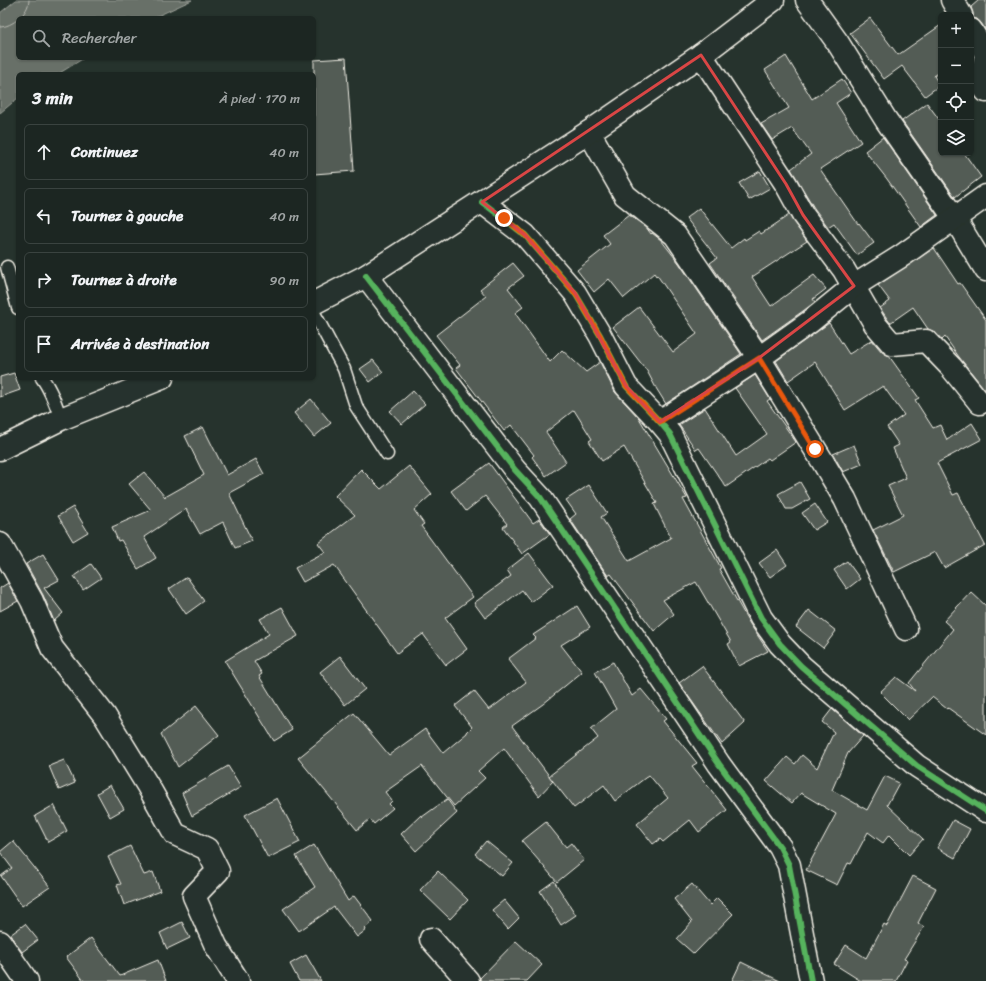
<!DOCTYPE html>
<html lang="fr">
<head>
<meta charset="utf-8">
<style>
	:root { --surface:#1c2622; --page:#29322f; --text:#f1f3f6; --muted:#a0a5a5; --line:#3a4340 }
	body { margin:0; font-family:Sriracha,sans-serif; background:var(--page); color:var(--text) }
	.controls { position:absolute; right:12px; top:12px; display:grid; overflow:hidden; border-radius:6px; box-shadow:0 1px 3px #0004 }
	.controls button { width:36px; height:36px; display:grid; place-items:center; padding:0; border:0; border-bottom:1px solid var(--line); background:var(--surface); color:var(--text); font:20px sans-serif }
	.stop { position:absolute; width:12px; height:12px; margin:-9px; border:3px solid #ea580c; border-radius:50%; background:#fff }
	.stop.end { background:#ea580c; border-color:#fff; box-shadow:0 1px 4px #0008 }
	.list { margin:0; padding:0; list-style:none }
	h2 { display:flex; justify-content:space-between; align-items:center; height:52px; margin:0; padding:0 16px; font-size:17px }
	h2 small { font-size:13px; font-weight:400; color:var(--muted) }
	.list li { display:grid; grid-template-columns:26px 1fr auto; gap:12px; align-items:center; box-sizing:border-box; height:56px; margin:0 8px 8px; padding:0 8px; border:1px solid var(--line); border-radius:6px }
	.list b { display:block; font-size:15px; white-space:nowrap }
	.list em { font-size:13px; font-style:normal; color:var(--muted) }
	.icon { flex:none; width:22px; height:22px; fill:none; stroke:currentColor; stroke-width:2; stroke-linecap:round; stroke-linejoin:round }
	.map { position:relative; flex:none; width:986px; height:981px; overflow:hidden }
	.search { position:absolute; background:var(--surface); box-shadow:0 1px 3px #0004; left:16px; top:16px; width:300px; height:44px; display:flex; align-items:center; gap:10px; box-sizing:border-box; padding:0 14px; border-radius:6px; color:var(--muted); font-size:15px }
	.panel { position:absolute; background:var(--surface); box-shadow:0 1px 3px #0004; left:16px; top:72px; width:300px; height:308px; border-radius:6px }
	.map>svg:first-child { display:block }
	.water { fill:#676f68; stroke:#9fa39b }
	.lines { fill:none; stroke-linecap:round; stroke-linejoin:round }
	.shore { stroke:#bcbdb5; stroke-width:1 }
	.building { fill:#525c55; stroke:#f4f1e8 }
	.service-casing { stroke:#f4f1e8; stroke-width:15 }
	.minor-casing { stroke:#f4f1e8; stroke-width:25 }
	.trunk-casing { stroke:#f4f1e8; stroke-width:25 }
	.service { stroke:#26332d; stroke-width:12 }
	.minor { stroke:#26332d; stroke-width:22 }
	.trunk { stroke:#26332d; stroke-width:22 }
	.cycleway-casing { stroke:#26332d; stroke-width:8 }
	.cycleway { stroke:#56b35d; stroke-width:6 }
	.route { stroke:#ea580c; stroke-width:5 }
	.marked { fill:none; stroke:#da4645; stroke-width:3; stroke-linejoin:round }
</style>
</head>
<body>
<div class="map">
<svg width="986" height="981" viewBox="0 0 986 981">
	<rect width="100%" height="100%" fill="#26332d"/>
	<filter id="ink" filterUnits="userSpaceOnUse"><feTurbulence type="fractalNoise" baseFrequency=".025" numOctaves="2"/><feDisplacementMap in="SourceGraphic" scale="8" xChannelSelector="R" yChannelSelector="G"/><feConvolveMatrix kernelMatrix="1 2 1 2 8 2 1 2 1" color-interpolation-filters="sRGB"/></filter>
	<g filter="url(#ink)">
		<polygon class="water" points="16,0 192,0 153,18 18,18 18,58 84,58 58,74 18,74 18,98 0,113 0,13"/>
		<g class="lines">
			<path class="shore" d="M0,27C12,27 29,13 29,0"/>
		</g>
		<g class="building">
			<polygon points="979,0 986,0 986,30 981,23 977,19 973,18 973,14 971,7"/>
			<polygon points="870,18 898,55 941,25 941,71 934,76 940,85 925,96 902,66 884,79 850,33"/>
			<polygon points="786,56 812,99 842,79 851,93 836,103 861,142 820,169 858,224 859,223 874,243 857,255 834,223 828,227 814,208 791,169 811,154 792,128 772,140 761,124 789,108 765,70"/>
			<polygon points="346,58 354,171 314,174 314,60"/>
			<polygon points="927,103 941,122 941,153 964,153 981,177 955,197 902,121"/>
			<polygon points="883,137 937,215 921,227 887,179 865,151"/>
			<polygon points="760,171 770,188 749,200 739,183"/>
			<polygon points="699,208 731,248 744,238 745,240 759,231 761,234 789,215 807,241 752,277 771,306 814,275 826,289 813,299 815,302 803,311 762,340 710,263 717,258 686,218"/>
			<polygon points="629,215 646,227 651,234 652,233 661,240 679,263 741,354 666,404 656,388 647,371 613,327 639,307 673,352 697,334 657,275 656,276 654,273 624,298 609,279 594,292 577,270 610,244 603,235"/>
			<polygon points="934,248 958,284 960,283 986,320 986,391 959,357 945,337 942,340 935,332 928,329 913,307 890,323 880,308 890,301 878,285"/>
			<polygon points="513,263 524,276 508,288 523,307 515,313 550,362 562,350 586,372 600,362 615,392 639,418 687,498 683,499 721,568 719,569 750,624 768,651 739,666 728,644 731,642 696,582 663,600 674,614 654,631 611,574 608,576 570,519 576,514 566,500 589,485 607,513 601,517 629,561 671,538 654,504 657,503 624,447 602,461 589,441 592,439 574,410 546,432 566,462 546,476 532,457 534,455 511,425 504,431 456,368 460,365 436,335 486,296 480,289"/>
			<polygon points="829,323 849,354 872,340 882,352 889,356 919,398 915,400 933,428 940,425 947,440 972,423 982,439 937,463 953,495 958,493 985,545 944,568 935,552 894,572 873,530 903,515 888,486 906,478 893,448 899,445 887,427 904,415 883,386 845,410 815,362 788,381 776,361"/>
			<polygon points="373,360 383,372 370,382 360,369"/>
			<polygon points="14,373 20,390 0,397 0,377"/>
			<polygon points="755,375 770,399 767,401 796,442 770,460 768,458 726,487 699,448 696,450 679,425 705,408 736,456 767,434 735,388"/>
			<polygon points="413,391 425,404 402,424 390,411"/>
			<polygon points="311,399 331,423 314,437 294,413"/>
			<polygon points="203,427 227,475 256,459 264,474 229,493 252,541 235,548 223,522 200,534 186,509 144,537 156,558 138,569 121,540 118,541 112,527 151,510 129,484 144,472 165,497 204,475 185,436"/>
			<polygon points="854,445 862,464 843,472 833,454"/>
			<polygon points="489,463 533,523 539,519 550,534 522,554 503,527 507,524 485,496 466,511 451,491"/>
			<polygon points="409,466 432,494 414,510 424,524 421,526 473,597 445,618 467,649 446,665 423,634 397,653 334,565 303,582 295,568 325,552 318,543 355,515 335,496 361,469 381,489"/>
			<polygon points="800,482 810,499 792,509 786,509 778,494"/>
			<polygon points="815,504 827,522 814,530 802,513"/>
			<polygon points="73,507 88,532 73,541 58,516"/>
			<polygon points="777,550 787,565 770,577 759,563"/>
			<polygon points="529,553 553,585 531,602 522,590 485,618 474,603 511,576 507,570"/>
			<polygon points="43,554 59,580 44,588 63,613 54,621 43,595 26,564"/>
			<polygon points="847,561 860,579 847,589 834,570"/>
			<polygon points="91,564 101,578 83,590 74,576"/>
			<polygon points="187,577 204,601 186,614 169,589"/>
			<polygon points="8,583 18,601 0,611 0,588"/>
			<polygon points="971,592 986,606 986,735 948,708 947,709 932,697 908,720 880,692 896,677 915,691 909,683 953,629 944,621"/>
			<polygon points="577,606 590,627 561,645 582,672 543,704 512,726 553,781 539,796 504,748 478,771 485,778 454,806 422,766 385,792 392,801 389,804 393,808 374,824 370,819 357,830 298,758 354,713 389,755 425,729 443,753 467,733 467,732 472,727 455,706 474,691 489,710 526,682 508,659 536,638 533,635"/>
			<polygon points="282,607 298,636 254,661 262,674 259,676 292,730 274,741 225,661 269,634 260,619"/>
			<polygon points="809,610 836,631 823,648 796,627"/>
			<polygon points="340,656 365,689 345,705 320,672"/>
			<polygon points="613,662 632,696 641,689 666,719 663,721 697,763 692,766 727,810 699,832 690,820 663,842 660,839 653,844 637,824 668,798 649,775 615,801 604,785 574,808 549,776 598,738 591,729 616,709 595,672"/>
			<polygon points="702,666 745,723 722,744 679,683"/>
			<polygon points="196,706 219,735 178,767 161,734"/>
			<polygon points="832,709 863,736 848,753 832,790 867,810 885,776 899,783 887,805 923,839 909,855 889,835 883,843 868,832 851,864 848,863 837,885 806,870 836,814 801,793 792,803 766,781 787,757 795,764 802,755 817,768 834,732 822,722"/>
			<polygon points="64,760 75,783 59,790 49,766"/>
			<polygon points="228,766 241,787 192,816 182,793"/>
			<polygon points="110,785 124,809 110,817 97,793"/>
			<polygon points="277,798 300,842 268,858 245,815"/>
			<polygon points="447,799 457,813 416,851 401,834 421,815 422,817"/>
			<polygon points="54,805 67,831 48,842 35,816"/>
			<polygon points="953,820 970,829 955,858 937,848"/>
			<polygon points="546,822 566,847 571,843 584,860 557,882 522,841"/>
			<polygon points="13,841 50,887 22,906 1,876 12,868 0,852"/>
			<polygon points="486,841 513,863 502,876 475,854"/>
			<polygon points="314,845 348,901 354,896 373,921 365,928 366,930 357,937 334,907 299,931 283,909 315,887 296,856"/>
			<polygon points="130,846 144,875 153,872 160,891 124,905 117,885 121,884 108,857"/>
			<polygon points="438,871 468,900 450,919 420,890"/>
			<polygon points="913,876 936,888 918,923 924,927 904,959 907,960 896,981 861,981 834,964 846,945 866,958 884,924 887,926"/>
			<polygon points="554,881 576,915 561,925 540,891"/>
			<polygon points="692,884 710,905 717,898 733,914 694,954 677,939 692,922 674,899"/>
			<polygon points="504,900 519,918 508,929 492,910"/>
			<polygon points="182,922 190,938 167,949 160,933"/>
			<polygon points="25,924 38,940 22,952 10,935"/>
			<polygon points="91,938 120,976 158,960 166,981 84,981 66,957"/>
			<polygon points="516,941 542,965 527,981 480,981 480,978"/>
			<polygon points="306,955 321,981 299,981 290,964"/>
			<polygon points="741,962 780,981 732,981"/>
		</g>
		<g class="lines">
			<defs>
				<g id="service">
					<polyline points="7,267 18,308"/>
					<polyline points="314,313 344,369 356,406 387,454"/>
					<path d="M42,378C51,390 56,405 61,419"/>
				</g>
				<g id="minor">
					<polyline points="807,0 838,43 886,120 955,219 986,270"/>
					<polyline points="952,0 961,15"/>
					<polyline points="971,30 986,54 980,83 986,91"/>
					<polyline points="701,55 786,184 803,215 844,270 875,324 892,344 926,341 951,367 980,403"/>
					<polyline points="589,132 625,195 675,235 759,358 823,462 845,499 906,629"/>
					<polyline points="482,202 525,235 575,293 600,335 626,386 660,422 670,434 761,618 780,644 801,666 917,766 986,811"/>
					<polyline points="366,276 515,470 540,497 719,764 780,847 789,865 811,981"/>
					<polyline points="660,422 759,358 811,321 854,286 903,255 986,196"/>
					<polyline points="0,544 32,601 52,648 105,716 148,786 175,834 207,849 218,871 194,896 216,946 238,981"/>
					<polyline points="431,939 468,981"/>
					<polyline points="0,942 27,981"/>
				</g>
				<g id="trunk">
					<polyline points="314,303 366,276 589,132 701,55 773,0"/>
					<polyline points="0,449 61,419 162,378"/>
				</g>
			</defs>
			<use href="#service" class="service-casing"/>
			<use href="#minor" class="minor-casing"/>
			<use href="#trunk" class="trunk-casing"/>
			<use href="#service" class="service"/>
			<use href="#minor" class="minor"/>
			<use href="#trunk" class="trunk"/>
			<defs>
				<g id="cycleway">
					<polyline points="482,202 525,235 575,293 600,335 626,386 660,422 670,434 761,618 780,644 801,666 917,766 986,811"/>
					<polyline points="366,276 515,470 540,497 719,764 780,847 789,865 811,981"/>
				</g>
			</defs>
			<use href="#cycleway" class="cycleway-casing"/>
			<use href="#cycleway" class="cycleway"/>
		</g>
	</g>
	<g class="lines" filter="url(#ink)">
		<polyline class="route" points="504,218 525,235 575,293 600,335 626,386 660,422 759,358 815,449"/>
	</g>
	<path class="marked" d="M701,55L786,184L803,215L854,286L759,358L660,422L626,386L575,293L525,235L482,202Z"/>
</svg>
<div class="controls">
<button>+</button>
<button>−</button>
<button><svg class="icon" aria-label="locate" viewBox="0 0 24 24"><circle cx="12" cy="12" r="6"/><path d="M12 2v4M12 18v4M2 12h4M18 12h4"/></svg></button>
<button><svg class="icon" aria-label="layers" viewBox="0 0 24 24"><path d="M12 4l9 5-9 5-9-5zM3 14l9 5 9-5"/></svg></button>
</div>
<div class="stop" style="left:815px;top:449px"></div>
<div class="stop end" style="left:504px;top:218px"></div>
<div class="search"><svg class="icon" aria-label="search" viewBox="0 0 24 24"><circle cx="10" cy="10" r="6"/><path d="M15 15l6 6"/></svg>Rechercher</div>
<section class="panel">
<h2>3 min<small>À pied · 170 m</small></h2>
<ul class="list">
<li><svg class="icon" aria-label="ahead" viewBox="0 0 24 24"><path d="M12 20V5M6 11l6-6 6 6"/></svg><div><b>Continuez</b></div><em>40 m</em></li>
<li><svg class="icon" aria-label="left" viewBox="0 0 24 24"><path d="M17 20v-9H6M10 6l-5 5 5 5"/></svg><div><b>Tournez à gauche</b></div><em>40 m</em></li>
<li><svg class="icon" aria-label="right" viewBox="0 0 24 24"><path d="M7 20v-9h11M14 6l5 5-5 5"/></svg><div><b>Tournez à droite</b></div><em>90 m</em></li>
<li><svg class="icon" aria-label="arrive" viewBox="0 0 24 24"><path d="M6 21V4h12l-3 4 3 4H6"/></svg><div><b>Arrivée à destination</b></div></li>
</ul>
</section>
</div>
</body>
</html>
